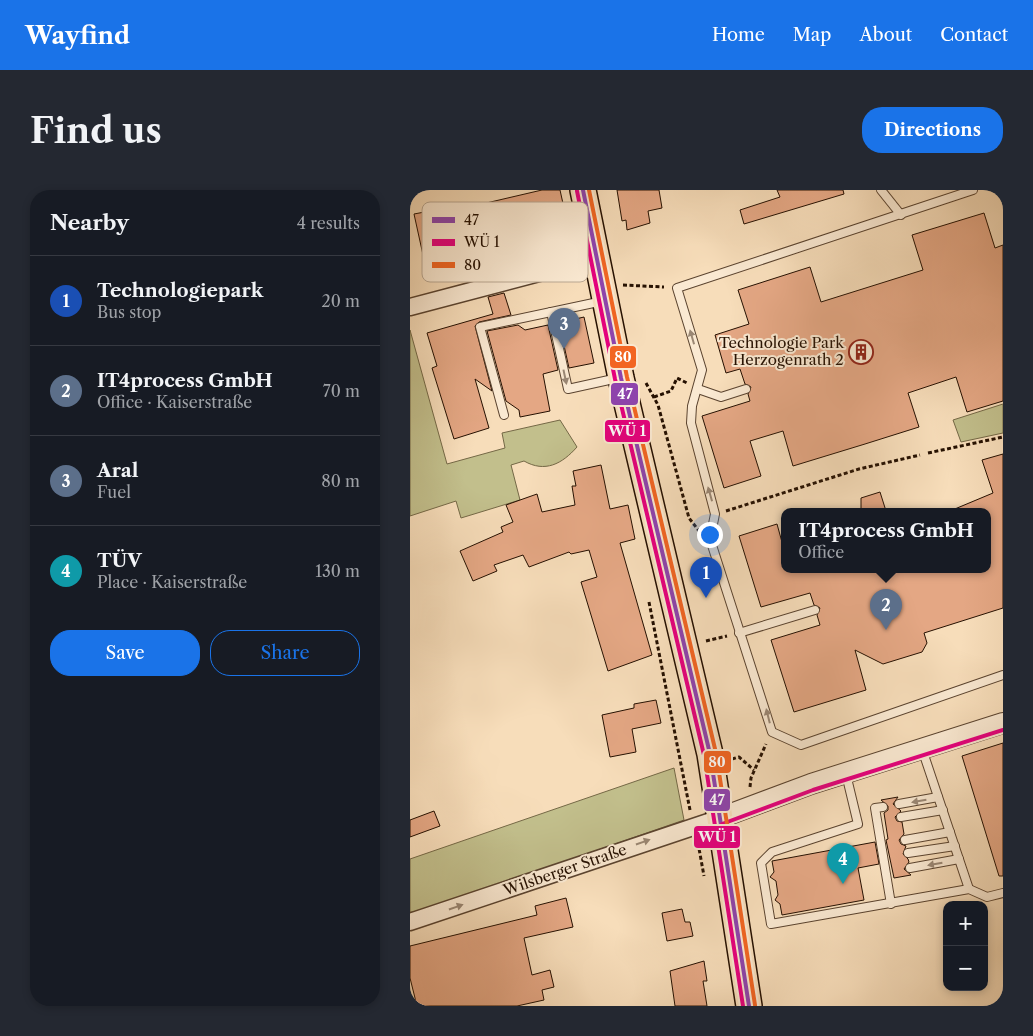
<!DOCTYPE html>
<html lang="en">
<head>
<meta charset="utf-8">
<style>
	:root { --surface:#171b24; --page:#242831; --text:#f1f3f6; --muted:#9ea1a6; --line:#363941; --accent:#1a73e8 }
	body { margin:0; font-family:"Libre Caslon Text",serif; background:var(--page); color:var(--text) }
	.controls { position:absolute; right:15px; bottom:15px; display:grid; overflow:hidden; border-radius:10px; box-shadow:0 2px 8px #0003 }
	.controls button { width:45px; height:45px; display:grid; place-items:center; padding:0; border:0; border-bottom:1px solid var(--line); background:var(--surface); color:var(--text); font:25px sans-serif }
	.you { position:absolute; left:299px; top:344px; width:18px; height:18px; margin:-12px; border:4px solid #fff; border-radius:50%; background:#1a73e8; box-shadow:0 0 0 8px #1a73e833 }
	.badge { display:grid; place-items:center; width:32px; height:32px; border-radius:50%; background:var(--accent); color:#fff; font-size:16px; font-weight:700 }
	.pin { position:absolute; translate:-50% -41px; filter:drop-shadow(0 1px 2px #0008) }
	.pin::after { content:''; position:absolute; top:26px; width:18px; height:15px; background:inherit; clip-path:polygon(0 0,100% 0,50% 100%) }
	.popup { position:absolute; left:371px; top:318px; width:210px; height:65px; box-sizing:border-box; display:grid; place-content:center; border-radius:10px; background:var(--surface); filter:drop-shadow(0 1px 4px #0005); font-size:16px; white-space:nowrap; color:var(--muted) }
	.popup b { font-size:19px; color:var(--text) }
	.popup::after { content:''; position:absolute; left:50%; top:100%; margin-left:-10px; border:10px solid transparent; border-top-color:var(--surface) }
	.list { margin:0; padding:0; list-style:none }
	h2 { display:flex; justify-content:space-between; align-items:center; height:65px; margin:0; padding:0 20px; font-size:21px }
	h2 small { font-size:16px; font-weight:400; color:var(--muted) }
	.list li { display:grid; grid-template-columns:32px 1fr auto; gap:15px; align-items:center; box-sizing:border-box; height:90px; padding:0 20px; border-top:1px solid var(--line) }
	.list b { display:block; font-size:19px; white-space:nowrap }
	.list p { margin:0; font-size:16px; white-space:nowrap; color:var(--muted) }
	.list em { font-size:16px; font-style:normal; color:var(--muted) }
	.actions { display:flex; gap:10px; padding:15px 20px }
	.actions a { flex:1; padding:11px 0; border:1px solid var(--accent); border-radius:20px; text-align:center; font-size:18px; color:var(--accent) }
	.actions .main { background:var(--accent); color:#fff }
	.map { position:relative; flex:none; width:593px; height:816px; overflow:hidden; border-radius:20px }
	header { display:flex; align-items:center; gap:30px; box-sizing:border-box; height:70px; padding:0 25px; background:var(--accent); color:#fff }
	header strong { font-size:24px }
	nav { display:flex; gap:28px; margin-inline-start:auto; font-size:18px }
	.intro { display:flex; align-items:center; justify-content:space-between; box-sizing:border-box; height:120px; padding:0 30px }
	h1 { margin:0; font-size:35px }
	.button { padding:12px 22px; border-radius:20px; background:var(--accent); color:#fff; font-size:18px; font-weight:700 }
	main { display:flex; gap:30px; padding:0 30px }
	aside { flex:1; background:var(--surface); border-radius:20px; box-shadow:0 2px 8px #0003 }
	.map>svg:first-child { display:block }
	.green { fill:#c2bf8c; stroke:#746846 }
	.building { fill:#e4a784; stroke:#251001 }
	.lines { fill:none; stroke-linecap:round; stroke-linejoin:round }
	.service-casing { stroke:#5a432f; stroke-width:10 }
	.minor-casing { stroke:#5a432f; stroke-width:19 }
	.tertiary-casing { stroke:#5a432f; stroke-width:22 }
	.primary-casing { stroke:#251001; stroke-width:28 }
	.path { stroke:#251001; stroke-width:3; stroke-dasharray:4 2.5; stroke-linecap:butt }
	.service { stroke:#fae9d2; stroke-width:8 }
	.minor { stroke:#fae9d2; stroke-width:16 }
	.tertiary { stroke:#fae9d2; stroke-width:20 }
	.primary { stroke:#f7ddba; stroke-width:25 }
	.bus-1-casing { stroke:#fae9d2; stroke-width:8 }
	.bus-2-casing { stroke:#fae9d2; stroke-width:8 }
	.bus-3-casing { stroke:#fae9d2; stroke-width:8 }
	.bus-1 { stroke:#8e44ad; stroke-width:4 }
	.bus-2 { stroke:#e5007d; stroke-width:4 }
	.bus-3 { stroke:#f26522; stroke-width:4 }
	.oneway { fill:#9a8774 }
	.labels { text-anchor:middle; stroke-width:4; stroke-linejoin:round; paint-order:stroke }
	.poi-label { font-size:15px; fill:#251001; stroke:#fae9d2; text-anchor:end }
	.street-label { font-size:15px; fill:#251001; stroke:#fae9d2 }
	.key { fill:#fae9d2; stroke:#baa893; stroke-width:1 }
	.key-label { font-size:14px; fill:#251001 }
	.line-badge { stroke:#fae9d2; stroke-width:2 }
	.badge-label { font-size:14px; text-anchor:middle; font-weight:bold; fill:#fff }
</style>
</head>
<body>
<header>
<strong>Wayfind</strong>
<nav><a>Home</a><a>Map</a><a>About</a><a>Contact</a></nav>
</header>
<div class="intro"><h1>Find us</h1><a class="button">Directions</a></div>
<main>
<aside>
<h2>Nearby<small>4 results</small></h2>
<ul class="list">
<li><span class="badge" style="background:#1a4fb4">1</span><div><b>Technologiepark</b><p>Bus stop</p></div><em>20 m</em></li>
<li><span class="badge" style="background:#5c6f8a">2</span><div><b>IT4process GmbH</b><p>Office · Kaiserstraße</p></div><em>70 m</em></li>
<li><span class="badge" style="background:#5c6f8a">3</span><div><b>Aral</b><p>Fuel</p></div><em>80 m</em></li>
<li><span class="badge" style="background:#0f9aa8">4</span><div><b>TÜV</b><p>Place · Kaiserstraße</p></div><em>130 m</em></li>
</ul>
<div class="actions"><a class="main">Save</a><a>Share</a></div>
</aside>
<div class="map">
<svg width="593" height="816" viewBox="0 0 593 816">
	<rect width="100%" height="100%" fill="#f7ddba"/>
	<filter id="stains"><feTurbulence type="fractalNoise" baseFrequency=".004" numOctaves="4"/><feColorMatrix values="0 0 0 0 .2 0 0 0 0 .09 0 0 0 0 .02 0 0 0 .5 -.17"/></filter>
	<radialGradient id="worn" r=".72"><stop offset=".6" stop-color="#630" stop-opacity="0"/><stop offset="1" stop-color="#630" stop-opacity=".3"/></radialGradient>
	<g class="green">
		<path d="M0,140L37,274L95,258L92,243L150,230L167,257C152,274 135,283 114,271L101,275L110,310L51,328L46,311L0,326Z"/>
		<polygon points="593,214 593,243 551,252 543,230"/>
		<polygon points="264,578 274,630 10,722 0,722 0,669"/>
	</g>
	<g class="building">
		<polygon points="132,0 150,0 160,45 100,57 96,43 40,55 41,59 13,65 4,24 41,17 42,21"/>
		<polygon points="207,0 249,0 252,18 238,21 240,33 217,40 216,30 212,31"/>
		<polygon points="367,0 433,0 434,4 334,34 330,20 370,7"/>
		<polygon points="574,23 585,58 593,55 593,211 557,222 546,187 498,203 509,237 455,254 383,276 373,241 340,251 351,286 314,298 292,226 340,211 338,204 341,197 335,194 330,179 316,183 305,145 339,134 328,100 400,77 411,112 513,80 502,45"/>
		<polygon points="94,103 101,125 69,132 65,136 82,201 65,189 79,238 44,249 22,178 27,176 17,143 83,124 78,107"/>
		<polygon points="174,127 184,173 159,178 149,133"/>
		<polygon points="108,135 115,140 138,135 148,180 133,184 140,221 110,227 109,220 96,211 77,141"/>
		<polygon points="593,264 593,418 514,443 517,453 512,462 473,474 445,460 456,500 384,522 361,450 410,435 407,425 410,418 404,415 400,403 351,417 329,346 367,334 375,363 375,379 577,379 577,321 540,321 583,303 572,270"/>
		<polygon points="191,275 200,319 218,315 225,349 210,353 242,465 198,481 171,392 187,387 179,360 161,364 159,362 119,377 113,365 84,375 87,381 63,391 50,361 93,342 91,337 103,332 96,315 127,304 132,322 165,315 162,296 166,296 163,281"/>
		<polygon points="470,302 476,321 451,321 451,308"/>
		<polygon points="246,510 251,533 222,539 226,562 200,567 192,525 224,518 224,514"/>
		<polygon points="593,553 593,686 589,686 552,566"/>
		<polygon points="488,607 483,614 491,621 485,627 487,631 492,632 494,644 489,650 491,654 496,656 493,664 498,669 499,672 494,679 501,685 484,688 476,650 478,649 474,623 478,620 478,616 471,610"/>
		<polygon points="24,621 30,636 0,647 0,630"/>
		<polygon points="465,652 469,674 448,678 454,710 372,725 370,714 365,710 368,705 366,691 360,687 364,682 362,671"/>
		<polygon points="156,708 163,737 114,748 122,785 140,780 144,797 132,800 134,810 107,816 7,816 0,788 0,756 127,725 125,716"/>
		<polygon points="272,719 275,732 280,732 283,746 257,751 252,723"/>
		<polygon points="294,771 297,791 293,791 297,816 265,816 260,781"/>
	</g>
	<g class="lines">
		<defs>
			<g id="service">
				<polyline points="471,0 491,25"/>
				<polyline points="563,0 267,98 292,180 282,216 281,233 305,324 300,349 362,542 391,555 593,485"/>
				<polyline points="141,122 158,199 208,188"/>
				<polyline points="288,199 311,207 336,199"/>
				<polyline points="94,225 70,137 193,111"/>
				<polyline points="329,443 405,420"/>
				<polyline points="512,559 559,699"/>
				<polyline points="436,584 448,634 362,662 351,673 361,734 559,699 577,707 593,703"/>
				<polyline points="489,614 528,607"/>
				<polyline points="473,617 465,618 481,714"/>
				<polyline points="491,627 533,620"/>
				<polyline points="495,650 540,642"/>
				<polyline points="498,663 545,656"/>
				<polyline points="500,678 549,669"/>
			</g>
			<g id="minor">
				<polyline points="0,117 186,68"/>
				<polyline points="0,732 310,628"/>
			</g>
			<polyline id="tertiary" points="310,628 401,594 593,533"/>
			<polyline id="primary" points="173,0 211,188 300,564 339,816"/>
		</defs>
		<use href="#service" class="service-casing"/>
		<use href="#minor" class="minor-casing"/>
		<use href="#tertiary" class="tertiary-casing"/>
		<use href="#primary" class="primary-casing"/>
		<g class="path">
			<polyline points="213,95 254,97"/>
			<polyline points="236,193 248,215 279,328 289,341"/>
			<polyline points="244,207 261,201 267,188 277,193"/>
			<polyline points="518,263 593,247"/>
			<polyline points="316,321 449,279 510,265"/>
			<polyline points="239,412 280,620"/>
			<polyline points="296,451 317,446"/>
			<polyline points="322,569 329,567 344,580"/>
			<polyline points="340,597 341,588 356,554"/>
			<polyline points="288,653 294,686"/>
		</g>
		<use href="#service" class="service"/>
		<use href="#minor" class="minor"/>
		<use href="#tertiary" class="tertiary"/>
		<use href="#primary" class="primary"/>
		<defs>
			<polyline id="bus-1" points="173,0 211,188 300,564 339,816"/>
			<g id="bus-2">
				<polyline points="167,1 205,189 294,565 333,816"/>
				<polyline points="312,634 403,600 593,540"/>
			</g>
			<polyline id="bus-3" points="179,0 217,187 306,563 345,815"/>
		</defs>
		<use href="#bus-1" class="bus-1-casing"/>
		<use href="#bus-2" class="bus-2-casing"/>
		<use href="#bus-3" class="bus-3-casing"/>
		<use href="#bus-1" class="bus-1"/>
		<use href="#bus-2" class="bus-2"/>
		<use href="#bus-3" class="bus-3"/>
	</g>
	<defs><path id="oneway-solid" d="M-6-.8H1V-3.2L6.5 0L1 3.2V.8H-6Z" transform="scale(1.25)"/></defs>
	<g class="oneway">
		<use href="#oneway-solid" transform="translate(282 147) rotate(-106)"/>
		<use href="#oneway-solid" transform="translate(155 187) rotate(78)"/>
		<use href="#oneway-solid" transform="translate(300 304) rotate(-106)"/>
		<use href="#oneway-solid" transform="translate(358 526) rotate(-104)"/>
		<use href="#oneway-solid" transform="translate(509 611) rotate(170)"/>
		<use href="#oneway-solid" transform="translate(233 652) rotate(-19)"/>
		<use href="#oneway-solid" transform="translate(525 674) rotate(170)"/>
		<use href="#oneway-solid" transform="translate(46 717) rotate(-19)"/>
	</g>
	<defs>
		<symbol id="building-ring" viewBox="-11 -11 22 22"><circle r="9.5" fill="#fae9d2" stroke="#8f2418" stroke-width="1.5"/><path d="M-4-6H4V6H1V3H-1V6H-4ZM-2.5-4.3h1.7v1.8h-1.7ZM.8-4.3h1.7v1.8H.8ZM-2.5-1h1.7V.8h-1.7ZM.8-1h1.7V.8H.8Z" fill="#8f2418"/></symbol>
	</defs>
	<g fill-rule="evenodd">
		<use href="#building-ring" x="437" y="148" width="28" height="28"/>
	</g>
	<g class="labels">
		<g class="poi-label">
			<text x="434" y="158">Technologie Park<tspan x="434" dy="17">Herzogenrath 2</tspan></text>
		</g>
		<g class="street-label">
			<text transform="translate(155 680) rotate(-19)" y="5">Wilsberger Straße</text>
		</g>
	</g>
	<rect x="12" y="12" width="166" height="80" rx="8" class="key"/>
	<rect x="22" y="27" width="23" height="6" fill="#8e44ad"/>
	<rect x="22" y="49" width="23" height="7" fill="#e5007d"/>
	<rect x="22" y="72" width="23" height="6" fill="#f26522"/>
	<g class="key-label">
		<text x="54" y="35">47</text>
		<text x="54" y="57">WÜ 1</text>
		<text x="54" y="80">80</text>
	</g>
	<g class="line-badge">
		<rect x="199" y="155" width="28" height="24" rx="5" fill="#f26522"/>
		<rect x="200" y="192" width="29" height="24" rx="5" fill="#8e44ad"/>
		<rect x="194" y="229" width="47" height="24" rx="5" fill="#e5007d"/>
		<rect x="293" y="560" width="29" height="24" rx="5" fill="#f26522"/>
		<rect x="293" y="598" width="28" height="24" rx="5" fill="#8e44ad"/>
		<rect x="283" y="635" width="48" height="24" rx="5" fill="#e5007d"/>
	</g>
	<g class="badge-label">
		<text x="213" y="172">80</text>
		<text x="215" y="209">47</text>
		<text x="217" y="246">WÜ 1</text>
		<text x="307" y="577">80</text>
		<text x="307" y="615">47</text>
		<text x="307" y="652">WÜ 1</text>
	</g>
	<rect width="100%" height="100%" filter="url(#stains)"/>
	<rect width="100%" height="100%" fill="url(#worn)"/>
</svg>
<div class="controls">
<button>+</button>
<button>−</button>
</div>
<div class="you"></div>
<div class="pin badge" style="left:296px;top:408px;background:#1a4fb4">1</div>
<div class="pin badge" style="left:476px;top:440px;background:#5c6f8a">2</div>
<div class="popup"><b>IT4process GmbH</b>Office</div>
<div class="pin badge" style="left:154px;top:159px;background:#5c6f8a">3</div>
<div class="pin badge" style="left:433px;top:694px;background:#0f9aa8">4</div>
</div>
</main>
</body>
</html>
